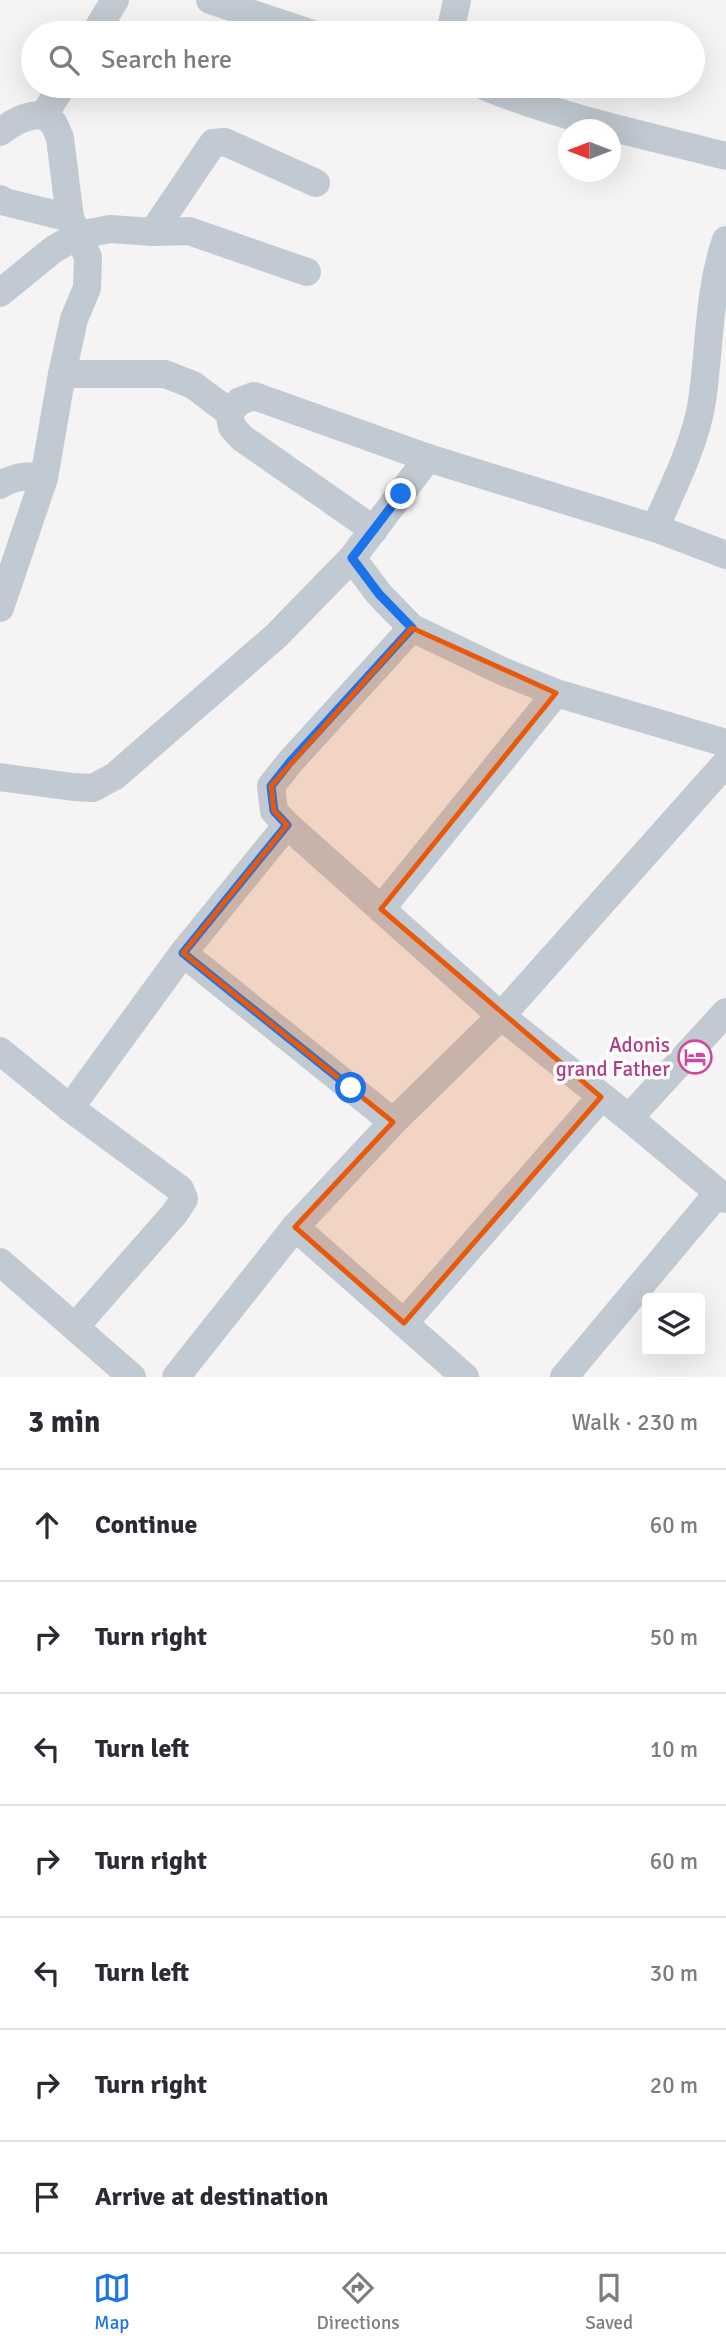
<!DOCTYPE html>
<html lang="en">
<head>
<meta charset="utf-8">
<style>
	:root { --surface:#fff; --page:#f2f2f3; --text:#2b2b33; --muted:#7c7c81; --line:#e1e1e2; --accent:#1a73e8 }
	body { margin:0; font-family:Signika,sans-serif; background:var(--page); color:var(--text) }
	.controls { position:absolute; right:21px; bottom:21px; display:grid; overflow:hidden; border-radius:7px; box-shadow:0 7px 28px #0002 }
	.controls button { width:63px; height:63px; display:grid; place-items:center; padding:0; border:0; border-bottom:2px solid var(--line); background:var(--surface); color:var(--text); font:35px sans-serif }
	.compass { position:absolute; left:558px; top:119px; width:63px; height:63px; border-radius:50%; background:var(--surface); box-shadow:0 7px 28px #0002; rotate:270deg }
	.stop { position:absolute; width:21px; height:21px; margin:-16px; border:5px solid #1a73e8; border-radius:50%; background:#fff }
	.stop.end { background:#1a73e8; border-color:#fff; box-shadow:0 2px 7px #0008 }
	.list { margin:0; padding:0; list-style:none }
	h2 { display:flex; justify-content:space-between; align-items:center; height:91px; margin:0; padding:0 28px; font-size:30px }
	h2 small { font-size:23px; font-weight:400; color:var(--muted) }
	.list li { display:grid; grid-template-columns:46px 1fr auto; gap:21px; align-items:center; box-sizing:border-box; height:112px; padding:0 28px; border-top:2px solid var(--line) }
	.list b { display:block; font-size:26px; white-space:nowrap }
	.list em { font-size:23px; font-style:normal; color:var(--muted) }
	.icon { flex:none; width:38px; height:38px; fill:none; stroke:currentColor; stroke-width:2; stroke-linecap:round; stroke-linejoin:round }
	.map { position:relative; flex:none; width:726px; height:1377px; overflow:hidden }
	.search { position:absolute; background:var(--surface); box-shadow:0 7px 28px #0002; left:21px; right:21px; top:21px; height:77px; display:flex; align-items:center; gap:18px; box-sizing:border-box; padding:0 24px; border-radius:38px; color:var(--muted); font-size:26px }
	.sheet { height:875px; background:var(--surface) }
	nav { display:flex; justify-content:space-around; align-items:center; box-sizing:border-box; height:98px; border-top:2px solid var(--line); background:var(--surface); font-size:19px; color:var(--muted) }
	nav a { display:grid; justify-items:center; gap:4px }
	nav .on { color:var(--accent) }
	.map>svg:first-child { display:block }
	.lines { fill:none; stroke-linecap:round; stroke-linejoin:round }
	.minor { stroke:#c1cad2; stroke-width:28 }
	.route { stroke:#1a73e8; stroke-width:9 }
	.marked { fill:#e8590c; fill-opacity:0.2; stroke:#e8590c; stroke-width:5; stroke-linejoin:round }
	.labels { text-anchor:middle; stroke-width:7; stroke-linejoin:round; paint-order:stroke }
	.hotel-label { font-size:21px; fill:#b23c85; stroke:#fff; text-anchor:end }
</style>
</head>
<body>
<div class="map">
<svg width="726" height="1377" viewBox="0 0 726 1377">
	<rect width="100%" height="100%" fill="#f5f3f3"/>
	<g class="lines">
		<g class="minor">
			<polyline points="210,0 310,33"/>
			<polyline points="95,33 115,0"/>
			<polyline points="450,33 457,0"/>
			<path d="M484,86C561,118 645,135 726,156"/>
			<polyline points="44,115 54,124 60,138 70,218 88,257 87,288 74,319 62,374"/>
			<path d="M0,132C15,121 25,115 44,115L62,86"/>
			<polyline points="0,199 5,202 70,218"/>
			<polyline points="153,232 213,143 225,142 316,183"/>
			<polyline points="0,293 54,249 79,235 110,229 153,232 189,231 307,272"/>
			<polyline points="229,412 240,401 254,396 428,458 655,528 726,555"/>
			<path d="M0,485C15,476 27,475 44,478"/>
			<path d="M655,528C672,490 696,442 702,401C710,348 708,291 726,240"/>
			<polyline points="352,558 379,594 412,628 502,671 556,693 726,743"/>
			<polyline points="0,608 44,478 62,374 165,374 193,385 229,412 232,427 242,438 374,530"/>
			<polyline points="412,628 290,762 271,786 274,811 287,825 501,1016 629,1118 726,1199"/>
			<polyline points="0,777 73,787 93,788 115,776 276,636 352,558 428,458"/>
			<polyline points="381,909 556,693"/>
			<polyline points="183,953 393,1122"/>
			<polyline points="0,1051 70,1108 180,1189 184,1199 175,1213 75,1327"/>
			<polyline points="70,1108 183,953 287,825"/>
			<polyline points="629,1118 726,1012"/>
			<polyline points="295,1227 465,1377"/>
			<polyline points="0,1262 132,1377"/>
			<polyline points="404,1323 601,1097"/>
			<polyline points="176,1377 295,1227 393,1122 501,1016 726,763"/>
			<polyline points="564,1377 718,1193"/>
		</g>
	</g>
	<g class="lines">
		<polyline class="route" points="351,1088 183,953 287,825 274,811 271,786 290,762 412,628 379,594 352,558 401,494"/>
	</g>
	<path class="marked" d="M412,628L556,693L381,909L601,1097L404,1323L295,1227L393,1122L183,953L287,825L274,811L271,786Z"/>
	<defs>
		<symbol id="hotel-ring" viewBox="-11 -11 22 22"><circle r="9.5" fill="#fff" stroke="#d1479c" stroke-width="1.5"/><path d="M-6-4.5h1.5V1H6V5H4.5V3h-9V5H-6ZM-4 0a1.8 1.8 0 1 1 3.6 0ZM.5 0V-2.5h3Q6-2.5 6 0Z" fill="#d1479c"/></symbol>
	</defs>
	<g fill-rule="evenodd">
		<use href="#hotel-ring" x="676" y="1038" width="38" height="38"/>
	</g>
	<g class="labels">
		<g class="hotel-label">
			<text x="670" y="1052">Adonis<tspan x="670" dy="24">grand Father</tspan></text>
		</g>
	</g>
</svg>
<div class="controls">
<button><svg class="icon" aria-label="layers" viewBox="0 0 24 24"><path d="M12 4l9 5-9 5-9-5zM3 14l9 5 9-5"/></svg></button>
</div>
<svg class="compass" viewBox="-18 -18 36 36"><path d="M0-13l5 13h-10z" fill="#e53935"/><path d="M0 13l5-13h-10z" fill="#7c7c81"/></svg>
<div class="stop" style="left:351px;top:1088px"></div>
<div class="stop end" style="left:401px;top:494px"></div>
<div class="search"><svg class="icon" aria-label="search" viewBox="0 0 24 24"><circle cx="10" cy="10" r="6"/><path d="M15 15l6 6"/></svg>Search here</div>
</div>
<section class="sheet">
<h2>3 min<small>Walk · 230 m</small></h2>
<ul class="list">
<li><svg class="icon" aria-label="ahead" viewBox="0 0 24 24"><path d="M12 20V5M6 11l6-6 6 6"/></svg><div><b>Continue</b></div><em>60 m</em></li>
<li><svg class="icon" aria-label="right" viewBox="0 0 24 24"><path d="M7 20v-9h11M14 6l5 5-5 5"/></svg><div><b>Turn right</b></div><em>50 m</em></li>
<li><svg class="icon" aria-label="left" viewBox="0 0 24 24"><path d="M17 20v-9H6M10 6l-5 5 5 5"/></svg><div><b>Turn left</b></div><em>10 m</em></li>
<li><svg class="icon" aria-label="right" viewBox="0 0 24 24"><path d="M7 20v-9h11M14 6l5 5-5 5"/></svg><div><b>Turn right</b></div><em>60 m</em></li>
<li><svg class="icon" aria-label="left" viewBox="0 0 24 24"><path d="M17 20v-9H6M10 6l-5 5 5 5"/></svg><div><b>Turn left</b></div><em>30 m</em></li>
<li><svg class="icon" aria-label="right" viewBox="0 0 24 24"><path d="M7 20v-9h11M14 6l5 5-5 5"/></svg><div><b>Turn right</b></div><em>20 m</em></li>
<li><svg class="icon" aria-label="arrive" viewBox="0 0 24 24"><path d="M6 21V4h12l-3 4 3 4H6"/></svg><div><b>Arrive at destination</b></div></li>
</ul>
</section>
<nav>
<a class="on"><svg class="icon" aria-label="map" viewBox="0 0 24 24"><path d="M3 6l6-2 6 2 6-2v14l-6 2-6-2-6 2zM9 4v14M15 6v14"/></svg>Map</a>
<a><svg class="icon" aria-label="directions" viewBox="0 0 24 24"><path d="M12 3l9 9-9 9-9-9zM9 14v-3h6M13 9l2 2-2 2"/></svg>Directions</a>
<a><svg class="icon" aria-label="saved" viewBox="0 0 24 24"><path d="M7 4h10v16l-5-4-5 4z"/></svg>Saved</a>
</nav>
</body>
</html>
